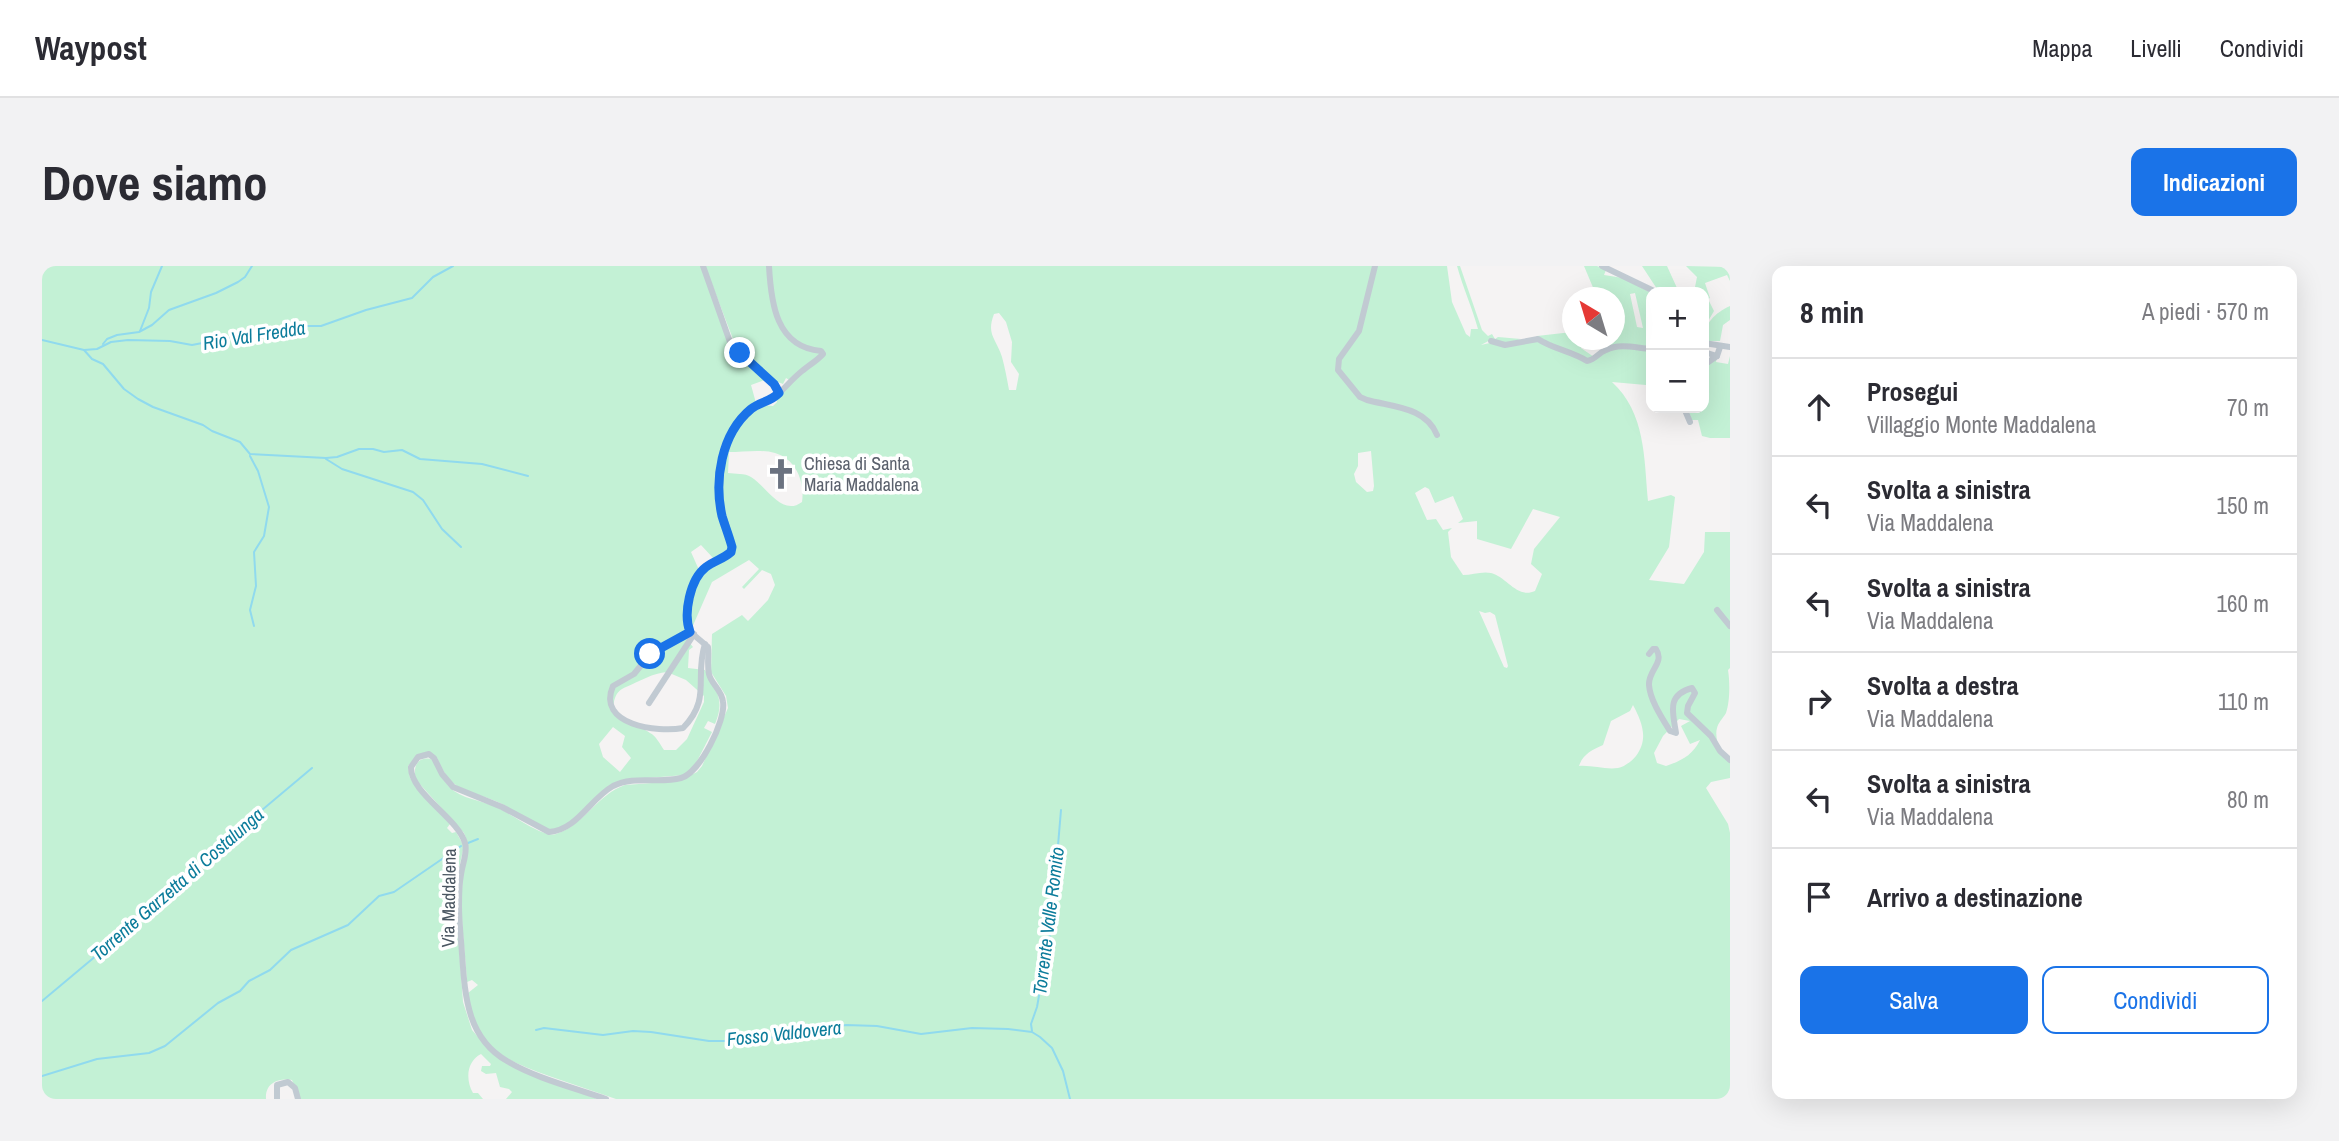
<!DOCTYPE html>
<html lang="it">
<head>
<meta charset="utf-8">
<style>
	:root { --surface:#fff; --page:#f2f2f3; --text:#2b2b33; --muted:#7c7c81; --line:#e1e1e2; --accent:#1a73e8 }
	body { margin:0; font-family:"Archivo Narrow",sans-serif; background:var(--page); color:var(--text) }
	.controls { position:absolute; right:21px; top:21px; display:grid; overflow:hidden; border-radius:14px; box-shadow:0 7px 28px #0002 }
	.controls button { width:63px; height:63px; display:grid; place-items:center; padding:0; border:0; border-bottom:2px solid var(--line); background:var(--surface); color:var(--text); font:35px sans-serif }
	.compass { position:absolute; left:1520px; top:21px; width:63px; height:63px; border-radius:50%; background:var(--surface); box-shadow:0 7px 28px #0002; rotate:322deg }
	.stop { position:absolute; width:21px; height:21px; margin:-16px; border:5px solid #1a73e8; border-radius:50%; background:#fff }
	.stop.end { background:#1a73e8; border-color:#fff; box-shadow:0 2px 7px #0008 }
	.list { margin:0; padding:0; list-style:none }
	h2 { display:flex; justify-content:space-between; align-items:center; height:91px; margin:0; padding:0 28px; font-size:30px }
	h2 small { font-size:23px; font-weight:400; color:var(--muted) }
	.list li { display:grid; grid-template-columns:46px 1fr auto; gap:21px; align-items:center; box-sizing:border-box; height:98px; padding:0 28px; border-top:2px solid var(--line) }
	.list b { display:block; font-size:26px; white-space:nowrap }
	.list p { margin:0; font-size:23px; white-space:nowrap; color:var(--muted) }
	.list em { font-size:23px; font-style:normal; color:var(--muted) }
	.actions { display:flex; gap:14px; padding:21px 28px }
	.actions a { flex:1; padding:16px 0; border:2px solid var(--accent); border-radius:14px; text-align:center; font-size:24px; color:var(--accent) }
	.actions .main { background:var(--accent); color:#fff }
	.icon { flex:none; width:38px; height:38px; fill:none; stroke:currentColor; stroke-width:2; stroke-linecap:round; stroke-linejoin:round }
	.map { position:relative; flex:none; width:1688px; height:833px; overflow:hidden; border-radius:14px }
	header { display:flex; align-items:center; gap:42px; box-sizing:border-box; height:98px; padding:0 35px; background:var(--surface); border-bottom:2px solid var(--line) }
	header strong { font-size:33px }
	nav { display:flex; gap:38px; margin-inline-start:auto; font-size:24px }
	.intro { display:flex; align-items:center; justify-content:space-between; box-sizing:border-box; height:168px; padding:0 42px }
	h1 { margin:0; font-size:49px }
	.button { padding:18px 32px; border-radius:14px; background:var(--accent); color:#fff; font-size:24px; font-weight:700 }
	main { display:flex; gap:42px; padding:0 42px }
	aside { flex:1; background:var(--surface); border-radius:14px; box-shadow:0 7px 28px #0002 }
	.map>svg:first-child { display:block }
	.green { fill:#c3f1d5; fill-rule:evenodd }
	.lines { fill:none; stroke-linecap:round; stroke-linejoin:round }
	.stream { stroke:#90daee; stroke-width:2 }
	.minor { stroke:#c1cad2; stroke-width:6 }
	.route { stroke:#1a73e8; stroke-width:9 }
	.labels { text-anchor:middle; stroke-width:7; stroke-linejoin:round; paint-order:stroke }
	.worship-label { font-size:18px; fill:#5b616d; stroke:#fff; text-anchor:start }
	.street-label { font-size:18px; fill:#4a5661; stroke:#fff }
	.water-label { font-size:19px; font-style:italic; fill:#0c7c9b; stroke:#fff }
</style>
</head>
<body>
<header>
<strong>Waypost</strong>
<nav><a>Mappa</a><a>Livelli</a><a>Condividi</a></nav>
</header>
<div class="intro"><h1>Dove siamo</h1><a class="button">Indicazioni</a></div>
<main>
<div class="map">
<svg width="1688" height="833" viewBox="0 0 1688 833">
	<rect width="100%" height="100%" fill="#f5f3f3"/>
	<g class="green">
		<path d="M0,0H659L685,73L705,96L725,113L709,119L714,137C705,146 694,156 688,166C668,201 681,241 687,279L685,286L672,293L659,279L649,286L657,304L643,361L642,366L625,376L646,370L648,372L646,375L651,381L647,384L646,402L663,404C675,426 683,434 673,458L666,455L662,462L670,466L652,501L643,509L581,514L522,560L508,565C497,559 484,554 473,547C469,544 465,540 460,538C427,522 411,530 395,492L376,489L366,500L368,512L408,558L405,562L410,567L414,566L422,580L417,602L403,623L411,648L415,653L421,736L430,764L437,772L453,789L555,833H464L470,826L467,823L458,821L454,807L444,808L439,805L440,800H448L449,798L439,788C425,795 423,813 431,827H436L441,833H258L250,814C236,812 223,817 224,833H0ZM625,406L644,414L662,430V436L645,473L634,484H622C618,478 614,470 608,467C597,459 565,451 573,432C575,426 579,423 584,421C598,415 611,407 625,406ZM571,461L583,470L580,481L589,492L578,506L561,491L557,478Z"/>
		<path d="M663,0H1405L1410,36L1424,68L1428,71L1429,63H1436C1430,41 1421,22 1415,0H1418L1440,64L1446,70L1450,68L1453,73L1456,71L1479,73L1465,77L1450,73L1439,79L1452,76L1464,80L1490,74L1495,70L1530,66L1531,74H1542L1539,82L1552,91L1547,94L1548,96L1561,87L1569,84L1566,80L1546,74H1573V32L1555,31L1542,0H1555L1564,4L1562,9L1581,12L1609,27V34L1605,35L1609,54V122L1604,119L1570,116C1604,147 1602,193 1606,235L1629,229L1633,231L1627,281L1607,314L1642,318L1662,286L1663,266H1688V402L1686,404C1688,416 1688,436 1684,447C1681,452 1676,457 1675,462C1672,472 1679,491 1688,496V512L1669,516L1664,522L1686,558L1688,567V833H574C552,825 529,818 507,810C458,792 434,782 426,727L436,719L430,714L425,716C423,679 416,642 422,605C424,590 429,582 422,567L375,515C369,502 376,488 391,494C398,504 401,517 412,525C426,535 447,535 462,545C473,551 502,572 514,568C542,559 556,528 583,519L637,515L655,506L660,500L686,442L684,430L669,406L670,368L700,349L706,355L726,334L733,319L729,308L720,304L702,323L700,321L717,303L707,294L670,316L649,364L648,363C651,344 647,317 664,304C673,297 685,295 691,285C690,272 684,260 681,248C675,216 681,156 716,140C721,138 725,140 731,140L735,136L734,132L749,115L744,112L741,118L736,116L735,117L710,94L691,73ZM1593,27L1601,62L1595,61L1588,28ZM957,47L964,56L970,76L969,96L977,108L974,124H967C965,113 963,102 960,91C954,72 944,69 952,48ZM1329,185L1332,220L1331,225L1325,226L1314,216L1312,208L1316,200V187ZM687,186C701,186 720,183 733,187C754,193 763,216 760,236C740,251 725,221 709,211C703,207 693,208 686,207ZM1383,221L1387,223L1393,237L1411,230L1421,253L1416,257L1435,255V273L1469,283L1491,243L1518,251L1492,283L1489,298L1500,308L1493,325C1475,333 1465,311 1449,307C1440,305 1430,309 1421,309L1409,291L1406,266L1410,262L1401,264L1394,253L1385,254L1373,227ZM1437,345L1443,347L1448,346L1453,349L1466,400L1465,402L1462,401ZM1591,439C1600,456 1607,473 1594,490C1590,495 1582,501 1576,502C1564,504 1550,499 1537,500C1541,488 1550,484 1561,479L1569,455L1588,445ZM1637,453L1648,455L1639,460L1648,478L1658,474C1651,489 1639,495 1624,500L1615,497L1612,487L1621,470Z"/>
		<polygon points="1600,0 1625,0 1635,22 1645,26 1617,26"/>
		<polygon points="1644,0 1688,1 1688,15 1685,9 1663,17 1668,32 1666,33 1672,45 1662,62 1662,26 1648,26 1653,21 1655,11"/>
		<path d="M1688,40V54L1681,59L1678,75H1662C1662,57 1673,47 1688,40Z"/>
		<polygon points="1688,90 1688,172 1668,172 1660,170 1656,154 1650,154 1645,142 1662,142 1662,101 1675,91 1674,96 1686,98"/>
	</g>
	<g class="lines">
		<g class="stream">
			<polyline points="98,65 107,42 109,26 120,0"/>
			<polyline points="0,74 42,84 55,83 69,76 86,74 128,75 150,79 212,67 231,66 242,60 279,60 324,44 370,32 391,11 411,0"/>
			<polyline points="61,78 65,73 75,69 97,66 110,59 127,44 174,27 196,16 203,11 210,0"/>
			<polyline points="42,84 50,93 61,98 82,123 96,133 111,141 161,159 170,165 198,176 208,188 284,192 295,191 317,183 331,183 342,186 360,184 378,193 440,198 486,210"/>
			<polyline points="208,190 216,205 227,241 222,270 212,286 214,320 208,344 212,360"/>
			<polyline points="284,193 300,203 371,226 381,234 400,263 419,281"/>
			<polyline points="426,577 436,573"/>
			<polyline points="0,735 110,643 170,586 270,502"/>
			<polyline points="494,764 502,762 561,769 591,765 609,766 667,775 695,775 714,774 804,759 835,760 879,768 930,762 966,763 990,766 998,771 1010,782 1021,805 1028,833"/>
			<polyline points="990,765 989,758 995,741 1009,662 1019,544"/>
			<polyline points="0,810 55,793 107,787 123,780 176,737 198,725 207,715 228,704 249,684 306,659 337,630 352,626 419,580"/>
		</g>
		<g class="minor">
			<polyline points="661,0 688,76 732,118 737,127"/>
			<path d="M1333,0L1317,65L1297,93L1296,104L1318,131L1325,134C1351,141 1384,141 1395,169"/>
			<polyline points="1560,0 1614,26"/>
			<path d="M1449,75L1463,79L1496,73C1511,83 1529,85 1545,95C1553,94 1556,87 1564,84C1578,77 1594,82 1609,83"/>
			<polyline points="1662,77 1688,81"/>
			<polyline points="1662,86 1675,90"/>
			<polyline points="1662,99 1675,90 1678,81"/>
			<polyline points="1642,142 1648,156"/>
			<polyline points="1675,344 1688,360"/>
			<path d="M648,366L610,386L592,408L571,420C554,459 616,467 641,462C670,432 652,412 663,378"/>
			<path d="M1607,388L1611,383H1614C1623,397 1606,404 1607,419C1608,434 1620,452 1628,465L1634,467C1631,447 1624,429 1650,422L1653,427L1646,440L1645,447L1669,470L1678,485L1688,494"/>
			<polyline points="607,437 652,368"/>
			<polyline points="235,833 235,819 246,816 253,822 256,833"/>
			<path d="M564,833C533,822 493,812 465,795C425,772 423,730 420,688C419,672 417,656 417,640C417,630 417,619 419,609C420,599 426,586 423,577C416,552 368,527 369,501L376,491L387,488L392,492L400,508L411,521L460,541L507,566C535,564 548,533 571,520C592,509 617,518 639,512C658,507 684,454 681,436C680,424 669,418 667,408C665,399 667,390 666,381L646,364C644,344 647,310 667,299C676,294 684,292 690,283C688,265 679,250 678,231C677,199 682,164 709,143C716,137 726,137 733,131C742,123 750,113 760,105C767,99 775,95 781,88L779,85C734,81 729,37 727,0"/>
		</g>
	</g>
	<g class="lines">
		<path class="route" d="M608,388L648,366C641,348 648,313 664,301C672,295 681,293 689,286L690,281C687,270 683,260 680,250C672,214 679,168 709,143C718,136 728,136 737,127L732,118L698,87"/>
	</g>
	<defs>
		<symbol id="church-bare" viewBox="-9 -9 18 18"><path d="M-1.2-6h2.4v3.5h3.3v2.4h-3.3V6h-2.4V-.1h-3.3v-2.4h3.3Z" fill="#6b7280" stroke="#fff" stroke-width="2.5" paint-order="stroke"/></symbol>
	</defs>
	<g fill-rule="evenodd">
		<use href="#church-bare" x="717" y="186" width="44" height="44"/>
	</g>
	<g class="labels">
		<g class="worship-label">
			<text x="762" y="204">Chiesa di Santa<tspan x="762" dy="21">Maria Maddalena</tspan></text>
		</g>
		<g class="street-label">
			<text transform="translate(407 632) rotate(-89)" y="6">Via Maddalena</text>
		</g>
		<g class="water-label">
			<text transform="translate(212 69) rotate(-9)" y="7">Rio Val Fredda</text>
			<text transform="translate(135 618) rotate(-41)" y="7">Torrente Garzetta di Costalunga</text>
			<text transform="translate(1006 655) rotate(-83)" y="7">Torrente Valle Romito</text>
			<text transform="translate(742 767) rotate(-6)" y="7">Fosso Valdovera</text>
		</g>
	</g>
</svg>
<div class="controls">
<button>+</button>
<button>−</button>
</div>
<svg class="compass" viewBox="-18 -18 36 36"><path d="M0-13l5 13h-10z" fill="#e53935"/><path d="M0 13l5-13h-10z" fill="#7c7c81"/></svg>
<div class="stop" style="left:608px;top:388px"></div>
<div class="stop end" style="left:698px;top:87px"></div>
</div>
<aside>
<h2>8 min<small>A piedi · 570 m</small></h2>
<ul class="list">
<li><svg class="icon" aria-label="ahead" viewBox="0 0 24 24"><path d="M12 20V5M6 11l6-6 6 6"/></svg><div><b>Prosegui</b><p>Villaggio Monte Maddalena</p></div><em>70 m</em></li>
<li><svg class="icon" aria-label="left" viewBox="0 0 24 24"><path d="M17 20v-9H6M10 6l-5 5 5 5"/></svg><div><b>Svolta a sinistra</b><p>Via Maddalena</p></div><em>150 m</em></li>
<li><svg class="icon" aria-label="left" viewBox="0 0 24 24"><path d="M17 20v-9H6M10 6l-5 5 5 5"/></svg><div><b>Svolta a sinistra</b><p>Via Maddalena</p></div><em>160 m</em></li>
<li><svg class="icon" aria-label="right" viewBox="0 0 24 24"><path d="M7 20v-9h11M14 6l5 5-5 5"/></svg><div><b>Svolta a destra</b><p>Via Maddalena</p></div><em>110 m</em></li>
<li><svg class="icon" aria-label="left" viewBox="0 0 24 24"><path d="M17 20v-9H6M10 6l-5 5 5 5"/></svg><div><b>Svolta a sinistra</b><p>Via Maddalena</p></div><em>80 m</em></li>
<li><svg class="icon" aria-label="arrive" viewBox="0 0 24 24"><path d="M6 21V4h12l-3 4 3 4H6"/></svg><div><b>Arrivo a destinazione</b></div></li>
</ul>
<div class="actions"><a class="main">Salva</a><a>Condividi</a></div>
</aside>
</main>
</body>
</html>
